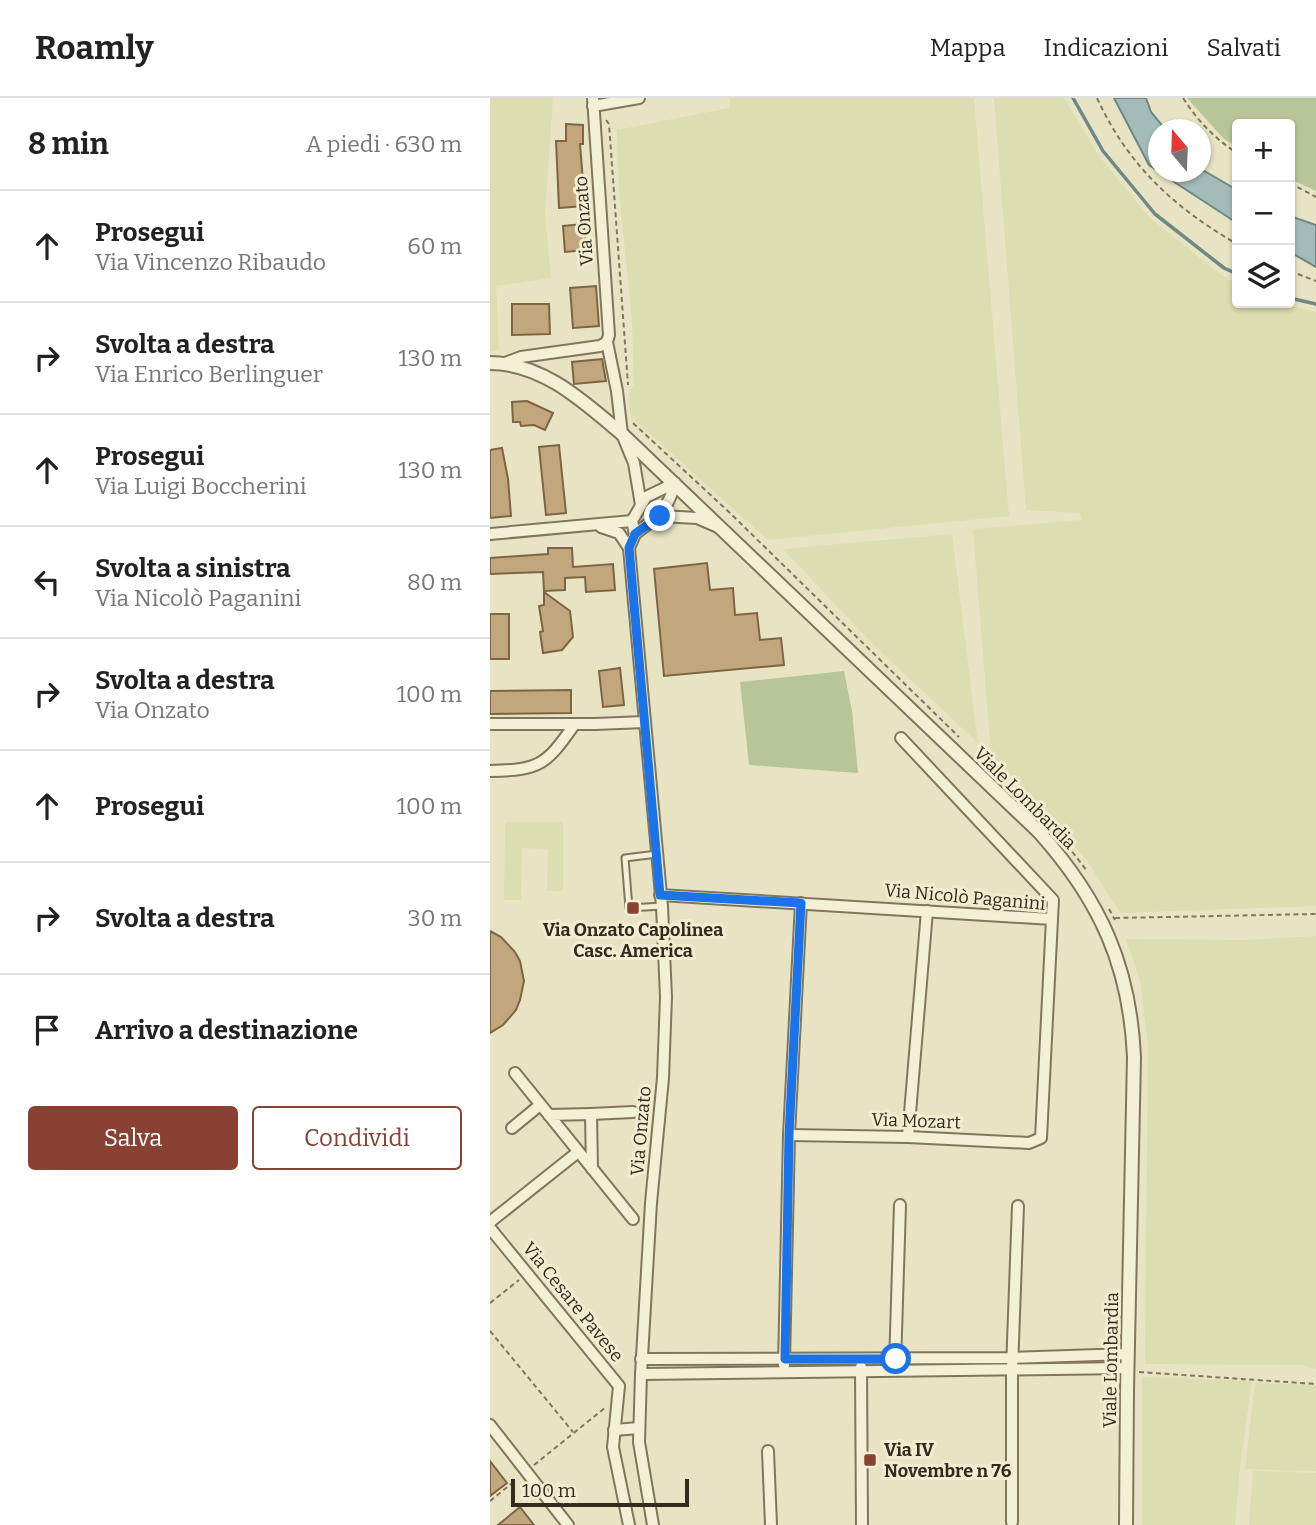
<!DOCTYPE html>
<html lang="it">
<head>
<meta charset="utf-8">
<style>
	:root { --surface:#fff; --page:#f6f6f6; --text:#222; --muted:#767676; --line:#e0e0e0; --accent:#884132 }
	body { margin:0; font-family:Bitter,serif; background:var(--page); color:var(--text) }
	.controls { position:absolute; right:21px; top:21px; display:grid; overflow:hidden; border-radius:7px; box-shadow:0 2px 5px #0004 }
	.controls button { width:63px; height:63px; display:grid; place-items:center; padding:0; border:0; border-bottom:2px solid var(--line); background:var(--surface); color:var(--text); font:35px sans-serif }
	.compass { position:absolute; left:658px; top:21px; width:63px; height:63px; border-radius:50%; background:var(--surface); box-shadow:0 2px 5px #0004; rotate:341deg }
	.scale { position:absolute; left:21px; bottom:18px; width:178px; box-sizing:border-box; padding-left:7px; border:4px solid #322b1e; border-top:0; font-size:19px; line-height:24px; white-space:nowrap; color:#322b1e; -webkit-text-stroke:5px #f1edd1; paint-order:stroke }
	.stop { position:absolute; width:21px; height:21px; margin:-16px; border:5px solid #1a73e8; border-radius:50%; background:#fff }
	.stop.end { background:#1a73e8; border-color:#fff; box-shadow:0 2px 7px #0008 }
	.list { margin:0; padding:0; list-style:none }
	h2 { display:flex; justify-content:space-between; align-items:center; height:91px; margin:0; padding:0 28px; font-size:30px }
	h2 small { font-size:23px; font-weight:400; color:var(--muted) }
	.list li { display:grid; grid-template-columns:46px 1fr auto; gap:21px; align-items:center; box-sizing:border-box; height:112px; padding:0 28px; border-top:2px solid var(--line) }
	.list b { display:block; font-size:26px; white-space:nowrap }
	.list p { margin:0; font-size:23px; white-space:nowrap; color:var(--muted) }
	.list em { font-size:23px; font-style:normal; color:var(--muted) }
	.actions { display:flex; gap:14px; padding:21px 28px }
	.actions a { flex:1; padding:16px 0; border:2px solid var(--accent); border-radius:7px; text-align:center; font-size:24px; color:var(--accent) }
	.actions .main { background:var(--accent); color:#fff }
	.icon { flex:none; width:38px; height:38px; fill:none; stroke:currentColor; stroke-width:2; stroke-linecap:round; stroke-linejoin:round }
	.map { position:relative; flex:none; width:826px; height:1427px; overflow:hidden }
	header { display:flex; align-items:center; gap:42px; box-sizing:border-box; height:98px; padding:0 35px; background:var(--surface); border-bottom:2px solid var(--line) }
	header strong { font-size:33px }
	nav { display:flex; gap:38px; margin-inline-start:auto; font-size:24px }
	main { display:flex }
	aside { flex:1; background:var(--surface) }
	.map>svg:first-child { display:block }
	.farmland { fill:#dcddb1 }
	.green { fill:#b8c598 }
	.water { fill:#a4bcb9; stroke:#6d8886; stroke-width:2 }
	.lines { fill:none; stroke-linecap:round; stroke-linejoin:round }
	.stream { stroke:#6d8886; stroke-width:3.5 }
	.building { fill:#c2a67c; stroke:#7d6544; stroke-width:2 }
	.service-casing { stroke:#80765c; stroke-width:9 }
	.minor-casing { stroke:#80765c; stroke-width:14 }
	.tertiary-casing { stroke:#80765c; stroke-width:16 }
	.path { stroke:#80765c; stroke-width:2; stroke-dasharray:5 3.5; stroke-linecap:butt }
	.service { stroke:#f4f0d5; stroke-width:5 }
	.minor { stroke:#f4f0d5; stroke-width:10 }
	.tertiary { stroke:#f4f0d5; stroke-width:12 }
	.route { stroke:#1a73e8; stroke-width:9 }
	.poi-dot { fill:#884132; stroke:#f1edd1; stroke-width:2.5 }
	.labels { text-anchor:middle; stroke-width:6; stroke-linejoin:round; paint-order:stroke }
	.street-label { font-size:18px; fill:#322b1e; stroke:#f1edd1 }
	.poi-label { font-size:18px; font-weight:bold; fill:#322b1e; stroke:#f1edd1 }
</style>
</head>
<body>
<header>
<strong>Roamly</strong>
<nav><a>Mappa</a><a>Indicazioni</a><a>Salvati</a></nav>
</header>
<main>
<aside>
<h2>8 min<small>A piedi · 630 m</small></h2>
<ul class="list">
<li><svg class="icon" aria-label="ahead" viewBox="0 0 24 24"><path d="M12 20V5M6 11l6-6 6 6"/></svg><div><b>Prosegui</b><p>Via Vincenzo Ribaudo</p></div><em>60 m</em></li>
<li><svg class="icon" aria-label="right" viewBox="0 0 24 24"><path d="M7 20v-9h11M14 6l5 5-5 5"/></svg><div><b>Svolta a destra</b><p>Via Enrico Berlinguer</p></div><em>130 m</em></li>
<li><svg class="icon" aria-label="ahead" viewBox="0 0 24 24"><path d="M12 20V5M6 11l6-6 6 6"/></svg><div><b>Prosegui</b><p>Via Luigi Boccherini</p></div><em>130 m</em></li>
<li><svg class="icon" aria-label="left" viewBox="0 0 24 24"><path d="M17 20v-9H6M10 6l-5 5 5 5"/></svg><div><b>Svolta a sinistra</b><p>Via Nicolò Paganini</p></div><em>80 m</em></li>
<li><svg class="icon" aria-label="right" viewBox="0 0 24 24"><path d="M7 20v-9h11M14 6l5 5-5 5"/></svg><div><b>Svolta a destra</b><p>Via Onzato</p></div><em>100 m</em></li>
<li><svg class="icon" aria-label="ahead" viewBox="0 0 24 24"><path d="M12 20V5M6 11l6-6 6 6"/></svg><div><b>Prosegui</b></div><em>100 m</em></li>
<li><svg class="icon" aria-label="right" viewBox="0 0 24 24"><path d="M7 20v-9h11M14 6l5 5-5 5"/></svg><div><b>Svolta a destra</b></div><em>30 m</em></li>
<li><svg class="icon" aria-label="arrive" viewBox="0 0 24 24"><path d="M6 21V4h12l-3 4 3 4H6"/></svg><div><b>Arrivo a destinazione</b></div></li>
</ul>
<div class="actions"><a class="main">Salva</a><a>Condividi</a></div>
</aside>
<div class="map">
<svg width="826" height="1427" viewBox="0 0 826 1427">
	<rect width="100%" height="100%" fill="#e8e4c3"/>
	<g class="farmland">
		<polygon points="0,0 63,0 55,117 61,180 6,188 9,252 0,253"/>
		<polygon points="240,0 484,0 519,418 278,442 141,319 138,297 144,287 142,223 129,92 127,32 239,10"/>
		<polygon points="504,0 574,0 609,58 659,119 731,177 747,185 747,205 788,205 826,214 826,808 630,815 598,764 555,712 501,657 483,431 591,422 590,415 536,412"/>
		<polygon points="462,436 488,645 383,546 293,451"/>
		<polygon points="15,724 73,724 73,793 57,793 58,751 32,750 31,802 14,802"/>
		<polygon points="826,838 826,1271 812,1267 655,1266 658,946 650,882 636,841 756,842"/>
		<polygon points="652,1279 762,1283 750,1369 745,1427 652,1427"/>
		<polygon points="765,1285 826,1287 826,1373 755,1371"/>
		<polygon points="763,1373 826,1375 826,1427 759,1427"/>
	</g>
	<g class="green">
		<polygon points="697,0 826,0 826,93 800,81 800,26 747,26 747,49 734,41"/>
		<polygon points="354,573 362,613 368,675 259,667 250,584"/>
	</g>
	<g class="water">
		<polygon points="624,0 656,0 661,14 675,31 668,32 668,73 659,67"/>
		<polygon points="711,71 747,92 747,125 669,74 710,74"/>
		<polygon points="800,118 826,127 826,169 800,154"/>
	</g>
	<g class="lines">
		<g class="stream">
			<polyline points="583,0 613,53 665,116 734,170 747,176"/>
			<polyline points="800,200 826,206"/>
		</g>
	</g>
	<g class="building">
		<polygon points="76,26 93,27 93,46 90,46 95,108 69,110 66,43 76,43"/>
		<polygon points="94,126 96,152 75,154 73,128"/>
		<polygon points="106,188 109,228 83,230 80,190"/>
		<polygon points="22,206 59,206 60,236 22,237"/>
		<polygon points="112,261 116,283 84,286 82,264"/>
		<polygon points="37,303 63,315 55,332 44,327 31,328 30,324 23,324 22,304"/>
		<polygon points="69,347 76,415 56,417 49,349"/>
		<polygon points="12,350 18,381 21,418 0,420 0,352"/>
		<polygon points="58,450 82,450 83,469 123,466 125,492 96,494 95,479 75,480 75,492 54,493 53,474 0,476 0,460 58,456"/>
		<polygon points="217,465 220,492 243,490 245,517 267,515 270,542 291,540 294,567 174,578 164,471"/>
		<polygon points="54,494 80,513 83,539 72,552 53,555 50,534 53,533 49,508 54,507"/>
		<rect x="0" y="516" width="19" height="45"/>
		<polygon points="130,570 134,607 113,609 109,573"/>
		<polygon points="81,592 81,615 0,616 0,593"/>
		<polygon points="0,833 11,839 25,854 30,863 34,883 30,902 26,912 13,927 0,935"/>
		<polygon points="0,1363 17,1385 0,1398"/>
		<polygon points="30,1409 44,1427 8,1427"/>
	</g>
	<g class="lines">
		<defs>
			<polyline id="service" points="167,756 135,760 139,810 172,808"/>
			<g id="minor">
				<polyline points="103,0 119,237 117,244 127,293 132,336 144,365 151,407"/>
				<polyline points="103,8 149,0"/>
				<polyline points="15,265 31,259 110,248 117,244"/>
				<polyline points="170,418 207,420 228,429"/>
				<polyline points="111,429 129,435 139,450"/>
				<polyline points="0,436 142,423"/>
				<path d="M145,436C166,420 178,413 185,385"/>
				<polyline points="0,626 105,626 155,624"/>
				<polyline points="411,640 563,802 562,821"/>
				<path d="M0,673C50,672 56,667 84,627"/>
				<polyline points="170,797 562,821 551,1040 539,1045 418,1039 299,1037"/>
				<polyline points="25,975 59,1017"/>
				<polyline points="101,1016 143,1014"/>
				<polyline points="22,1030 50,1007"/>
				<polyline points="418,1039 437,813"/>
				<polyline points="102,1071 101,1016 59,1017 143,1121"/>
				<polyline points="0,1124 88,1054"/>
				<polyline points="0,1130 129,1288 123,1349 139,1427"/>
				<polyline points="151,1261 522,1260 638,1256"/>
				<polyline points="294,1267 299,1037 311,805"/>
				<polyline points="405,1267 410,1107"/>
				<polyline points="371,1269 372,1427"/>
				<polyline points="151,1276 638,1270"/>
				<polyline points="0,1327 78,1427"/>
				<polyline points="124,1332 149,1330"/>
				<polyline points="278,1353 281,1427"/>
				<polyline points="522,1424 522,1271 528,1108"/>
				<polyline points="163,1427 149,1344 151,1276 161,1105 173,980 176,899 172,808 139,450 145,436 142,423 156,399 185,385"/>
			</g>
			<path id="tertiary" d="M0,265C53,265 94,304 132,336L549,734C610,802 640,868 644,959L637,1293L636,1427"/>
		</defs>
		<use href="#service" class="service-casing"/>
		<use href="#minor" class="minor-casing"/>
		<use href="#tertiary" class="tertiary-casing"/>
		<g class="path">
			<path d="M607,0C638,67 683,109 747,146"/>
			<path d="M693,0C708,23 724,40 747,55"/>
			<polyline points="116,22 119,26 138,287"/>
			<polyline points="800,85 826,99"/>
			<polyline points="800,173 826,183"/>
			<polyline points="143,325 240,415 469,639"/>
			<polyline points="577,747 597,773"/>
			<polyline points="619,811 625,822"/>
			<polyline points="625,820 826,816"/>
			<polyline points="0,1205 29,1182"/>
			<polyline points="0,1233 83,1334"/>
			<polyline points="649,1274 826,1286"/>
			<polyline points="44,1367 116,1309"/>
			<polyline points="0,1403 26,1382"/>
		</g>
		<use href="#service" class="service"/>
		<use href="#minor" class="minor"/>
		<use href="#tertiary" class="tertiary"/>
	</g>
	<g class="lines">
		<polyline class="route" points="170,418 145,436 139,450 170,797 311,805 299,1037 295,1261 406,1261"/>
	</g>
	<g class="poi-dot">
		<rect x="136" y="803" width="14" height="14" rx="3.5"/>
		<rect x="373" y="1355" width="14" height="14" rx="3.5"/>
	</g>
	<g class="labels">
		<g class="street-label">
			<text transform="translate(94 123) rotate(-94)" y="6">Via Onzato</text>
			<text transform="translate(535 700) rotate(45)" y="6">Viale Lombardia</text>
			<text transform="translate(475 799) rotate(5)" y="6">Via Nicolò Paganini</text>
			<text transform="translate(426 1023) rotate(2)" y="6">Via Mozart</text>
			<text transform="translate(151 1033) rotate(-85)" y="6">Via Onzato</text>
			<text transform="translate(83 1204) rotate(51)" y="6">Via Cesare Pavese</text>
			<text transform="translate(621 1262) rotate(-89)" y="6">Viale Lombardia</text>
		</g>
		<g class="poi-label">
			<text x="143" y="838">Via Onzato Capolinea<tspan x="143" dy="21">Casc. America</tspan></text>
			<text x="394" y="1358" text-anchor="start">Via IV<tspan x="394" dy="21">Novembre n 76</tspan></text>
		</g>
	</g>
</svg>
<div class="controls">
<button>+</button>
<button>−</button>
<button><svg class="icon" aria-label="layers" viewBox="0 0 24 24"><path d="M12 4l9 5-9 5-9-5zM3 14l9 5 9-5"/></svg></button>
</div>
<svg class="compass" viewBox="-18 -18 36 36"><path d="M0-13l5 13h-10z" fill="#e53935"/><path d="M0 13l5-13h-10z" fill="#767676"/></svg>
<div class="scale">100 m</div>
<div class="stop" style="left:406px;top:1261px"></div>
<div class="stop end" style="left:170px;top:418px"></div>
</div>
</main>
</body>
</html>
